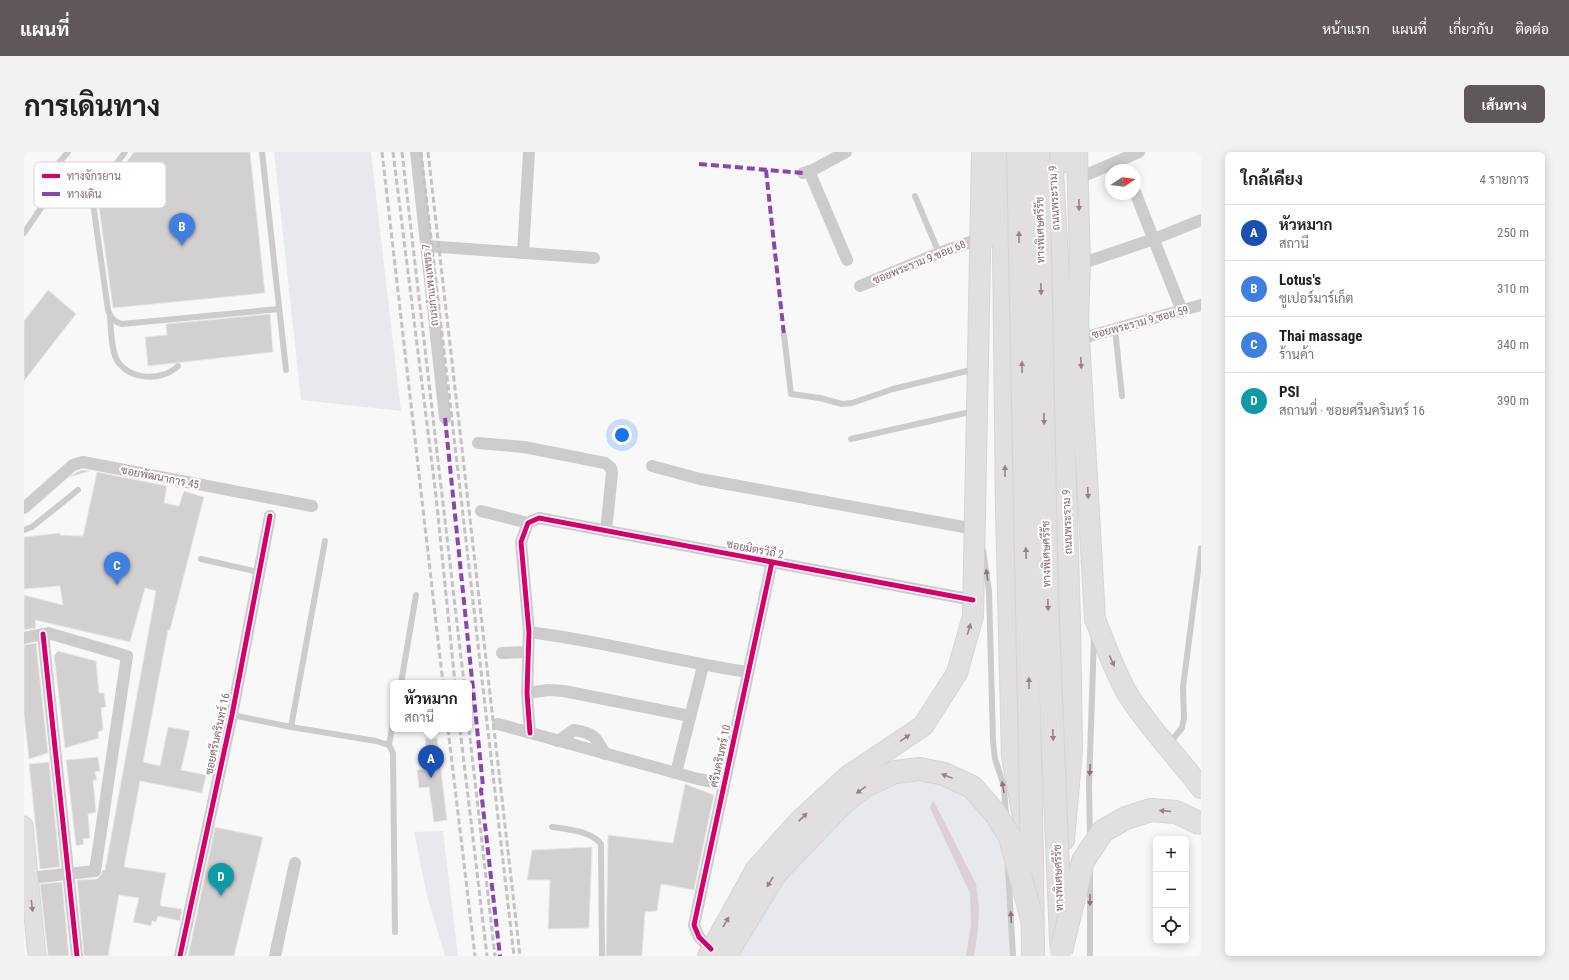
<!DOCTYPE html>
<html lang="th">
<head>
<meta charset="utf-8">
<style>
	:root { --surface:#fff; --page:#f2f2f2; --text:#202124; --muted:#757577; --line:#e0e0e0; --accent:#60575d }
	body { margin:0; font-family:"Roboto Condensed",Sarabun,sans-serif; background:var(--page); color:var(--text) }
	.controls { position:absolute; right:12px; bottom:12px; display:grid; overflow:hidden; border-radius:6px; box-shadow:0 2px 10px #0003 }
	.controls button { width:36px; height:36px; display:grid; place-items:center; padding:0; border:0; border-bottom:1px solid var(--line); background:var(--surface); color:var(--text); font:20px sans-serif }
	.compass { position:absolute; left:1081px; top:12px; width:36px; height:36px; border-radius:50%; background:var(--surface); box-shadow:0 2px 10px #0003; rotate:77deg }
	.you { position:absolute; left:598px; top:283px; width:14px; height:14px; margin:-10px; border:3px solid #fff; border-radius:50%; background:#1a73e8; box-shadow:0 0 0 6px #1a73e833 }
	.badge { display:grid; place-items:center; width:26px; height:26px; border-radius:50%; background:var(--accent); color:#fff; font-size:13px; font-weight:700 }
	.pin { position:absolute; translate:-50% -33px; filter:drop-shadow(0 1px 2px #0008) }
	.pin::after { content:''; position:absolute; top:21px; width:14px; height:12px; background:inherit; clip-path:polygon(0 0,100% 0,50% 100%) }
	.popup { position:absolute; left:366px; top:528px; width:82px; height:52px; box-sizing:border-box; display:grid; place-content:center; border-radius:6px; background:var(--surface); filter:drop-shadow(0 1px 3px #0005); font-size:13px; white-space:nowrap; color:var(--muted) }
	.popup b { font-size:15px; color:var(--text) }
	.popup::after { content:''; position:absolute; left:50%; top:100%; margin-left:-8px; border:8px solid transparent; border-top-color:var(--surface) }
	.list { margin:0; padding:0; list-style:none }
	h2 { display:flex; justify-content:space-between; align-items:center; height:52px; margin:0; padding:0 16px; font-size:17px }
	h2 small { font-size:13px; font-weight:400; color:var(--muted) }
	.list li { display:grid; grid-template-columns:26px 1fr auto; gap:12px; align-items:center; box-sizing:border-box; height:56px; padding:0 16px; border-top:1px solid var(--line) }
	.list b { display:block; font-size:15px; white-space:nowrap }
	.list p { margin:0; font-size:13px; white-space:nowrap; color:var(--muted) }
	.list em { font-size:13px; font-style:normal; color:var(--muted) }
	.icon { flex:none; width:22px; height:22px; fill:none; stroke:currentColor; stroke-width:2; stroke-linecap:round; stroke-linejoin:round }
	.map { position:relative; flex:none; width:1177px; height:804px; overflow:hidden; border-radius:6px }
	header { display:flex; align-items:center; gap:24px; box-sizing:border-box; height:56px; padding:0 20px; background:var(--accent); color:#fff }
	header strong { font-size:19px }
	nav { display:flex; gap:22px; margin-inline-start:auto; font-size:14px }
	.intro { display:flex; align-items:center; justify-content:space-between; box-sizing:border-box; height:96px; padding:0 24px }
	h1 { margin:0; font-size:28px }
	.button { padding:10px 18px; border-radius:6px; background:var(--accent); color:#fff; font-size:14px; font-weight:700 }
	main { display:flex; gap:24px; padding:0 24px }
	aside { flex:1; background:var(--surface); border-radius:6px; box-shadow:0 2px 10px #0003 }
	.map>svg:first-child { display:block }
	.green { fill:#e8e9ec }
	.water { fill:#dbd0d6 }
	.building { fill:#d3d0d2; stroke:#e8e8e8 }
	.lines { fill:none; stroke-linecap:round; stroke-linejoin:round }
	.secondary-casing { stroke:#d7d5d6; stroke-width:19 }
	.primary-casing { stroke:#d6d4d5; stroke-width:22 }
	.motorway-casing { stroke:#d5d4d4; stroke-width:24 }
	.service { stroke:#cecbcc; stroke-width:6 }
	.minor { stroke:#cecbcc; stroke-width:12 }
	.secondary { stroke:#e1dfe0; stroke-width:17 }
	.primary { stroke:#e1dfe0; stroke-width:20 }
	.motorway { stroke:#e1dfe0; stroke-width:22 }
	.rail { stroke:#c4c2c2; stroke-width:3; stroke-dasharray:6 3; stroke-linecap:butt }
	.motorway-bridge-casing { stroke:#d5d4d4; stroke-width:24; stroke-linecap:butt }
	.motorway-bridge { stroke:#e1dfe0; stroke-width:22 }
	.quiet { stroke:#8e44ad; stroke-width:4; stroke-dasharray:8 4; stroke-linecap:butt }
	.cycleway-casing { stroke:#fff; stroke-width:8 }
	.cycleway { stroke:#d6006c; stroke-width:5 }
	.oneway { fill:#9a808a }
	.oneway2 { fill:#8f727e }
	.labels { text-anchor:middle; stroke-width:4; stroke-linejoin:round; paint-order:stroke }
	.street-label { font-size:11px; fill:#886875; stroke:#fff }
	.key { fill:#fff; stroke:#dbd2d6; stroke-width:1 }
	.key-label { font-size:11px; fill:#886875 }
</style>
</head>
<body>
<header>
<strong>แผนที่</strong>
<nav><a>หน้าแรก</a><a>แผนที่</a><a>เกี่ยวกับ</a><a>ติดต่อ</a></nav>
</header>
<div class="intro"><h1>การเดินทาง</h1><a class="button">เส้นทาง</a></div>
<main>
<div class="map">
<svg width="1177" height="804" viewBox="0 0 1177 804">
	<rect width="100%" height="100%" fill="#f8f8f8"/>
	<g class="green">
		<polygon points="250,0 347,0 377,259 277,248"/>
		<polygon points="920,622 984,682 989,804 703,804 751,722 839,635"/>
		<polygon points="419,679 434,804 421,804 403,744 390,680"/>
	</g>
	<polygon class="water" points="909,648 952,732 955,756 954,777 950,804 942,804 947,772 946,741 906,656"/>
	<g class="building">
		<polygon points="110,0 226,0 241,141 89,156 74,48"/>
		<polygon points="24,138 52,162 0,229 0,169"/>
		<polygon points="246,162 249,200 124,214 121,185 143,183 142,172"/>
		<polygon points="59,318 66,319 46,325 53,320"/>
		<polygon points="73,320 143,334 140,351 155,354 160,339 180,345 146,478 144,478 119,610 136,614 144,575 166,579 157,618 182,623 178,641 116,629 100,715 142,721 136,752 137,754 158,757 156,769 134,764 132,770 128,769 127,774 109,770 115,746 95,743 84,804 60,804 53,728 73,727 77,723 79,718 81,718 132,439 121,436 106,490 11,468 12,476 0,478 0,443 39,453 36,434 0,437 0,385 36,381 36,383 59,384"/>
		<polygon points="12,491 24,601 5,607 0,563 0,493"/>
		<polygon points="34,499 72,509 75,541 80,541 82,555 77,556 79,578 74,580 75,586 41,596 30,503"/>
		<polygon points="413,586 423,668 410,670 405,635 395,636 393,618 405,617 401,587"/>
		<polygon points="74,605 76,619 71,620 73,628 69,628 72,660 64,662 66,686 59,687 60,692 52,694 42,608"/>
		<polygon points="25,610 36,715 16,717 5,612"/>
		<polygon points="661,632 690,643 670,738 637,732 633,759 621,760 618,804 582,804 584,683 649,691"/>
		<polygon points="191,675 239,685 210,804 164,804"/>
		<polygon points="568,695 565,776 524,777 526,728 503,728 508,698"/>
		<polygon points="38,730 45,804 24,804 16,732"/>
	</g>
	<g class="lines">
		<defs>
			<polyline id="secondary" points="0,673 13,804"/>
			<g id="primary">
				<polyline points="1028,0 1037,162 1046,469 1048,598 1040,688"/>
				<path d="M1053,0L1056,112L1054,168L1071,467C1081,492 1090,518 1103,541C1124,575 1153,604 1177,636"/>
				<polyline points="982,34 979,93 982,358 988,605 1000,670"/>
				<polyline points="684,804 732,717 776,668 824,624 899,574 933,521 949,464 958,0"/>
			</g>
			<g id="motorway">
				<polyline points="1044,0 1045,10"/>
				<polyline points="967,83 976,0"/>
				<polyline points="1008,710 1009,804"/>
				<polyline points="1035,740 1037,789"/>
				<polyline points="703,804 708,793 751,722 817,653 839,635 871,620"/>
			</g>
		</defs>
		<use href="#secondary" class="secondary-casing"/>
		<use href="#primary" class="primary-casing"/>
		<use href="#motorway" class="motorway-casing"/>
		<g class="service">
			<polyline points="238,0 262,218"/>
			<polyline points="31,24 33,13 44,0"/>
			<path d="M40,28C50,35 60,41 73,38L101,0"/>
			<path d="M39,40L42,34L40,28L33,23L27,25L23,33L27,41L33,42L48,39L66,45L69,51L84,158C86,165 90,170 98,172L255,157"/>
			<polyline points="891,44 915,101"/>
			<polyline points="0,81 27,41"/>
			<path d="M86,164C87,177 87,192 91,204C100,228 137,231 154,214"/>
			<polyline points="1091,177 1098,244"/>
			<polyline points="760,183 767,242 796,246 818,252 828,251 869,237 951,217"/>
			<polyline points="827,287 950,259"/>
			<polyline points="0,378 8,375 54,338"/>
			<polyline points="959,398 965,439 969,589 971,607 980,634 982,665"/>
			<polyline points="177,407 234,420"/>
			<polyline points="377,531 392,443"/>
			<polyline points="208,563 267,575 352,589 365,593 369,601 371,780"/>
			<polyline points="267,575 301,389"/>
			<polyline points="365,593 369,570"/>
			<polyline points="1144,593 1158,576 1160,566 1159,535 1177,396"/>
			<path d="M528,675C543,677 567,679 577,692L578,804"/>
			<polyline points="1066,688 1065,634 1070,485"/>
			<polyline points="984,716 989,804"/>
			<polyline points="1066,719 1066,804"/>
		</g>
		<g class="minor">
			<polyline points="392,0 421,266"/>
			<polyline points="785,19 823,108"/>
			<polyline points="779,21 787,19 822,0"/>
			<polyline points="1055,26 1115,0"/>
			<polyline points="1111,40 1158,159"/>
			<polyline points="402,94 570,106"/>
			<polyline points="499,101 505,0"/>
			<polyline points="1056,112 1130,87 1177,68"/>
			<polyline points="836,134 915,101 955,87"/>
			<polyline points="1055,187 1177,153"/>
			<polyline points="454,291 500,295 581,311 587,316 588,321 582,379"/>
			<polyline points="628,314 676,327 951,377"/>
			<polyline points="0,356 49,313 59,310 288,354"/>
			<polyline points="457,359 504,371"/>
			<path d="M505,480C578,489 651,509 724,520"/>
			<polyline points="19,482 53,804"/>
			<polyline points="0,486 24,481 103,504 71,719 5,726"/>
			<polyline points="478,501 504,500"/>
			<polyline points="503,541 524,538 540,539 666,564"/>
			<polyline points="474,572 674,627 700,632"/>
			<polyline points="506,581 503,541 505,480 497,390 504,371 515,366 949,448"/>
			<path d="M534,589L550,578C570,581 572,585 581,602"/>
			<polyline points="652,621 679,514"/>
			<polyline points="687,797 675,785 670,773 748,410"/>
			<polyline points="156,804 208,563 246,364"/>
			<polyline points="251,804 271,711"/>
		</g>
		<use href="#secondary" class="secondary"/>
		<use href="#primary" class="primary"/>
		<use href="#motorway" class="motorway"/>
		<g class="rail">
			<polyline points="358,0 419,531"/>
			<polyline points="369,0 412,344 431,531"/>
			<polyline points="378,0 440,531"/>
			<polyline points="397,0 490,804"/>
			<polyline points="404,0 496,804"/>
			<polyline points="424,577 451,804"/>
			<polyline points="436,577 463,804"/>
			<polyline points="445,577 471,804"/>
		</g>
		<defs>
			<g id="motorway-bridge">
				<polyline points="994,0 1008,710"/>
				<polyline points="1014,0 1023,448 1035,740"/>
				<polyline points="871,620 896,617 920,622 948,635 971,661 986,685 1009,771"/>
				<polyline points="1037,799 1059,709 1079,679 1102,666 1127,658 1152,660 1177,672"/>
			</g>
		</defs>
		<use href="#motorway-bridge" class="motorway-bridge-casing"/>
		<use href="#motorway-bridge" class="motorway-bridge"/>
		<g class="quiet">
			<polyline points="675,12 779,21"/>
			<polyline points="742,18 760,183"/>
			<polyline points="421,266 459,634 457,638 476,804"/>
		</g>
		<defs>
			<g id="cycleway">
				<polyline points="19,482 53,804"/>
				<polyline points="506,581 503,541 505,480 497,390 504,371 515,366 949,448"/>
				<polyline points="687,797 675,785 670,773 748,410"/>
				<polyline points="156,804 208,563 246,364"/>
			</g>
		</defs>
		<use href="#cycleway" class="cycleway-casing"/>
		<use href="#cycleway" class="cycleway"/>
	</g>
	<defs><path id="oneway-solid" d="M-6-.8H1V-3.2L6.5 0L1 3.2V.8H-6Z"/></defs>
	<g class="oneway">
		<use href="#oneway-solid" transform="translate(1055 53) rotate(89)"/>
		<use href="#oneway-solid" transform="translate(995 85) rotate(-91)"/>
		<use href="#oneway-solid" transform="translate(1017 137) rotate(89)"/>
		<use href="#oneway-solid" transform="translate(1057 211) rotate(87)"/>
		<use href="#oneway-solid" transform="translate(998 215) rotate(-91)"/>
		<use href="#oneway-solid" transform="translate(1020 267) rotate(89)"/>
		<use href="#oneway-solid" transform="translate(981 319) rotate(-90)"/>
		<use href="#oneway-solid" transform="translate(1064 341) rotate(87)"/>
		<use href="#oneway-solid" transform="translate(1002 401) rotate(-91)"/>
		<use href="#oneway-solid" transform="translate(1024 453) rotate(88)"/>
		<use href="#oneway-solid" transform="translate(945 477) rotate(-74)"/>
		<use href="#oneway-solid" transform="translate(1088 509) rotate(65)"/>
		<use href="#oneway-solid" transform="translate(1005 531) rotate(-91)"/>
		<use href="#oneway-solid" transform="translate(1029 583) rotate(88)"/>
		<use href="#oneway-solid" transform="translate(881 586) rotate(-34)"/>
		<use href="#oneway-solid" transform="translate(923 624) rotate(-159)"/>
		<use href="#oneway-solid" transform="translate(837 638) rotate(144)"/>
		<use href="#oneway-solid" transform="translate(1141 659) rotate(-175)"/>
		<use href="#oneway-solid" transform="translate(779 665) rotate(-44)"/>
		<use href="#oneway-solid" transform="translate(746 730) rotate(121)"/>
		<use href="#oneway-solid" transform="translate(8 754) rotate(84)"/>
		<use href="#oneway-solid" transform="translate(702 770) rotate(-60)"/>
	</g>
	<g class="oneway2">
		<use href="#oneway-solid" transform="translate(963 423) rotate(-98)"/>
		<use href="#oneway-solid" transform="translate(1066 618) rotate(92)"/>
		<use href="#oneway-solid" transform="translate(979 635) rotate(-100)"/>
		<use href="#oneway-solid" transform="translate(1066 748) rotate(90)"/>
		<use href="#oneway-solid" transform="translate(987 765) rotate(-93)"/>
	</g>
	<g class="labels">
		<g class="street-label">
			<text transform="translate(1030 46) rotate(-93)" y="4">ถนนพระราม 9</text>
			<text transform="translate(1016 78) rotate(-91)" y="4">ทางพิเศษศรีรัช</text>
			<text transform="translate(895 110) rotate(-22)" y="4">ซอยพระราม 9 ซอย 68</text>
			<text transform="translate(406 133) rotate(-96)" y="4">ถนนกำแพงเพชร 7</text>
			<text transform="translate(1116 170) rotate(-15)" y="4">ซอยพระราม 9 ซอย 59</text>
			<text transform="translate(136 325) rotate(11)" y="4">ซอยพัฒนาการ 45</text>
			<text transform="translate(1043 370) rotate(-92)" y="4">ถนนพระราม 9</text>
			<text transform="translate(731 397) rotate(11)" y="4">ซอยมิตรวิถี 2</text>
			<text transform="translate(1022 402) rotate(-91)" y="4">ทางพิเศษศรีรัช</text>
			<text transform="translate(193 582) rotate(-78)" y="4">ซอยศรีนครินทร์ 16</text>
			<text transform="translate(696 604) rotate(-78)" y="4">ศรีนครินทร์ 10</text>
			<text transform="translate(1034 726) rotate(-92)" y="4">ทางพิเศษศรีรัช</text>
		</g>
	</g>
	<rect x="10" y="10" width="132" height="46" rx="6" class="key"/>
	<rect x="18" y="22" width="18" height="4" fill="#d6006c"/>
	<rect x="18" y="40" width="18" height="4" fill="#8e44ad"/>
	<g class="key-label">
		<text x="43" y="28">ทางจักรยาน</text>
		<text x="43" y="46">ทางเดิน</text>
	</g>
</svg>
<div class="controls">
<button>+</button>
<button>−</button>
<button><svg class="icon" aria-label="locate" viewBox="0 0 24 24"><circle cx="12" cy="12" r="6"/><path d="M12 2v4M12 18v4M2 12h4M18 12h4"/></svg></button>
</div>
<svg class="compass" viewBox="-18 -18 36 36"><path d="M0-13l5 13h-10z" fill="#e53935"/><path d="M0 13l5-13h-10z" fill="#757577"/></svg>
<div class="you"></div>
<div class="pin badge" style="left:407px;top:626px;background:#1a4fb4">A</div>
<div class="popup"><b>หัวหมาก</b>สถานี</div>
<div class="pin badge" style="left:158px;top:94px;background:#3f7fe0">B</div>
<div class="pin badge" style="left:93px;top:433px;background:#3f7fe0">C</div>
<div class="pin badge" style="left:197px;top:744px;background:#0f9aa8">D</div>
</div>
<aside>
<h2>ใกล้เคียง<small>4 รายการ</small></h2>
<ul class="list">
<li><span class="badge" style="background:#1a4fb4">A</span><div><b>หัวหมาก</b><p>สถานี</p></div><em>250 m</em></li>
<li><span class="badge" style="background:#3f7fe0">B</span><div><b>Lotus's</b><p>ซูเปอร์มาร์เก็ต</p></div><em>310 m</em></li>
<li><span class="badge" style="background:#3f7fe0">C</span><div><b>Thai massage</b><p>ร้านค้า</p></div><em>340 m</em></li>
<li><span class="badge" style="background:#0f9aa8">D</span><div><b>PSI</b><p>สถานที่ · ซอยศรีนครินทร์ 16</p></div><em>390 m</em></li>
</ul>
</aside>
</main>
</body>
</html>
